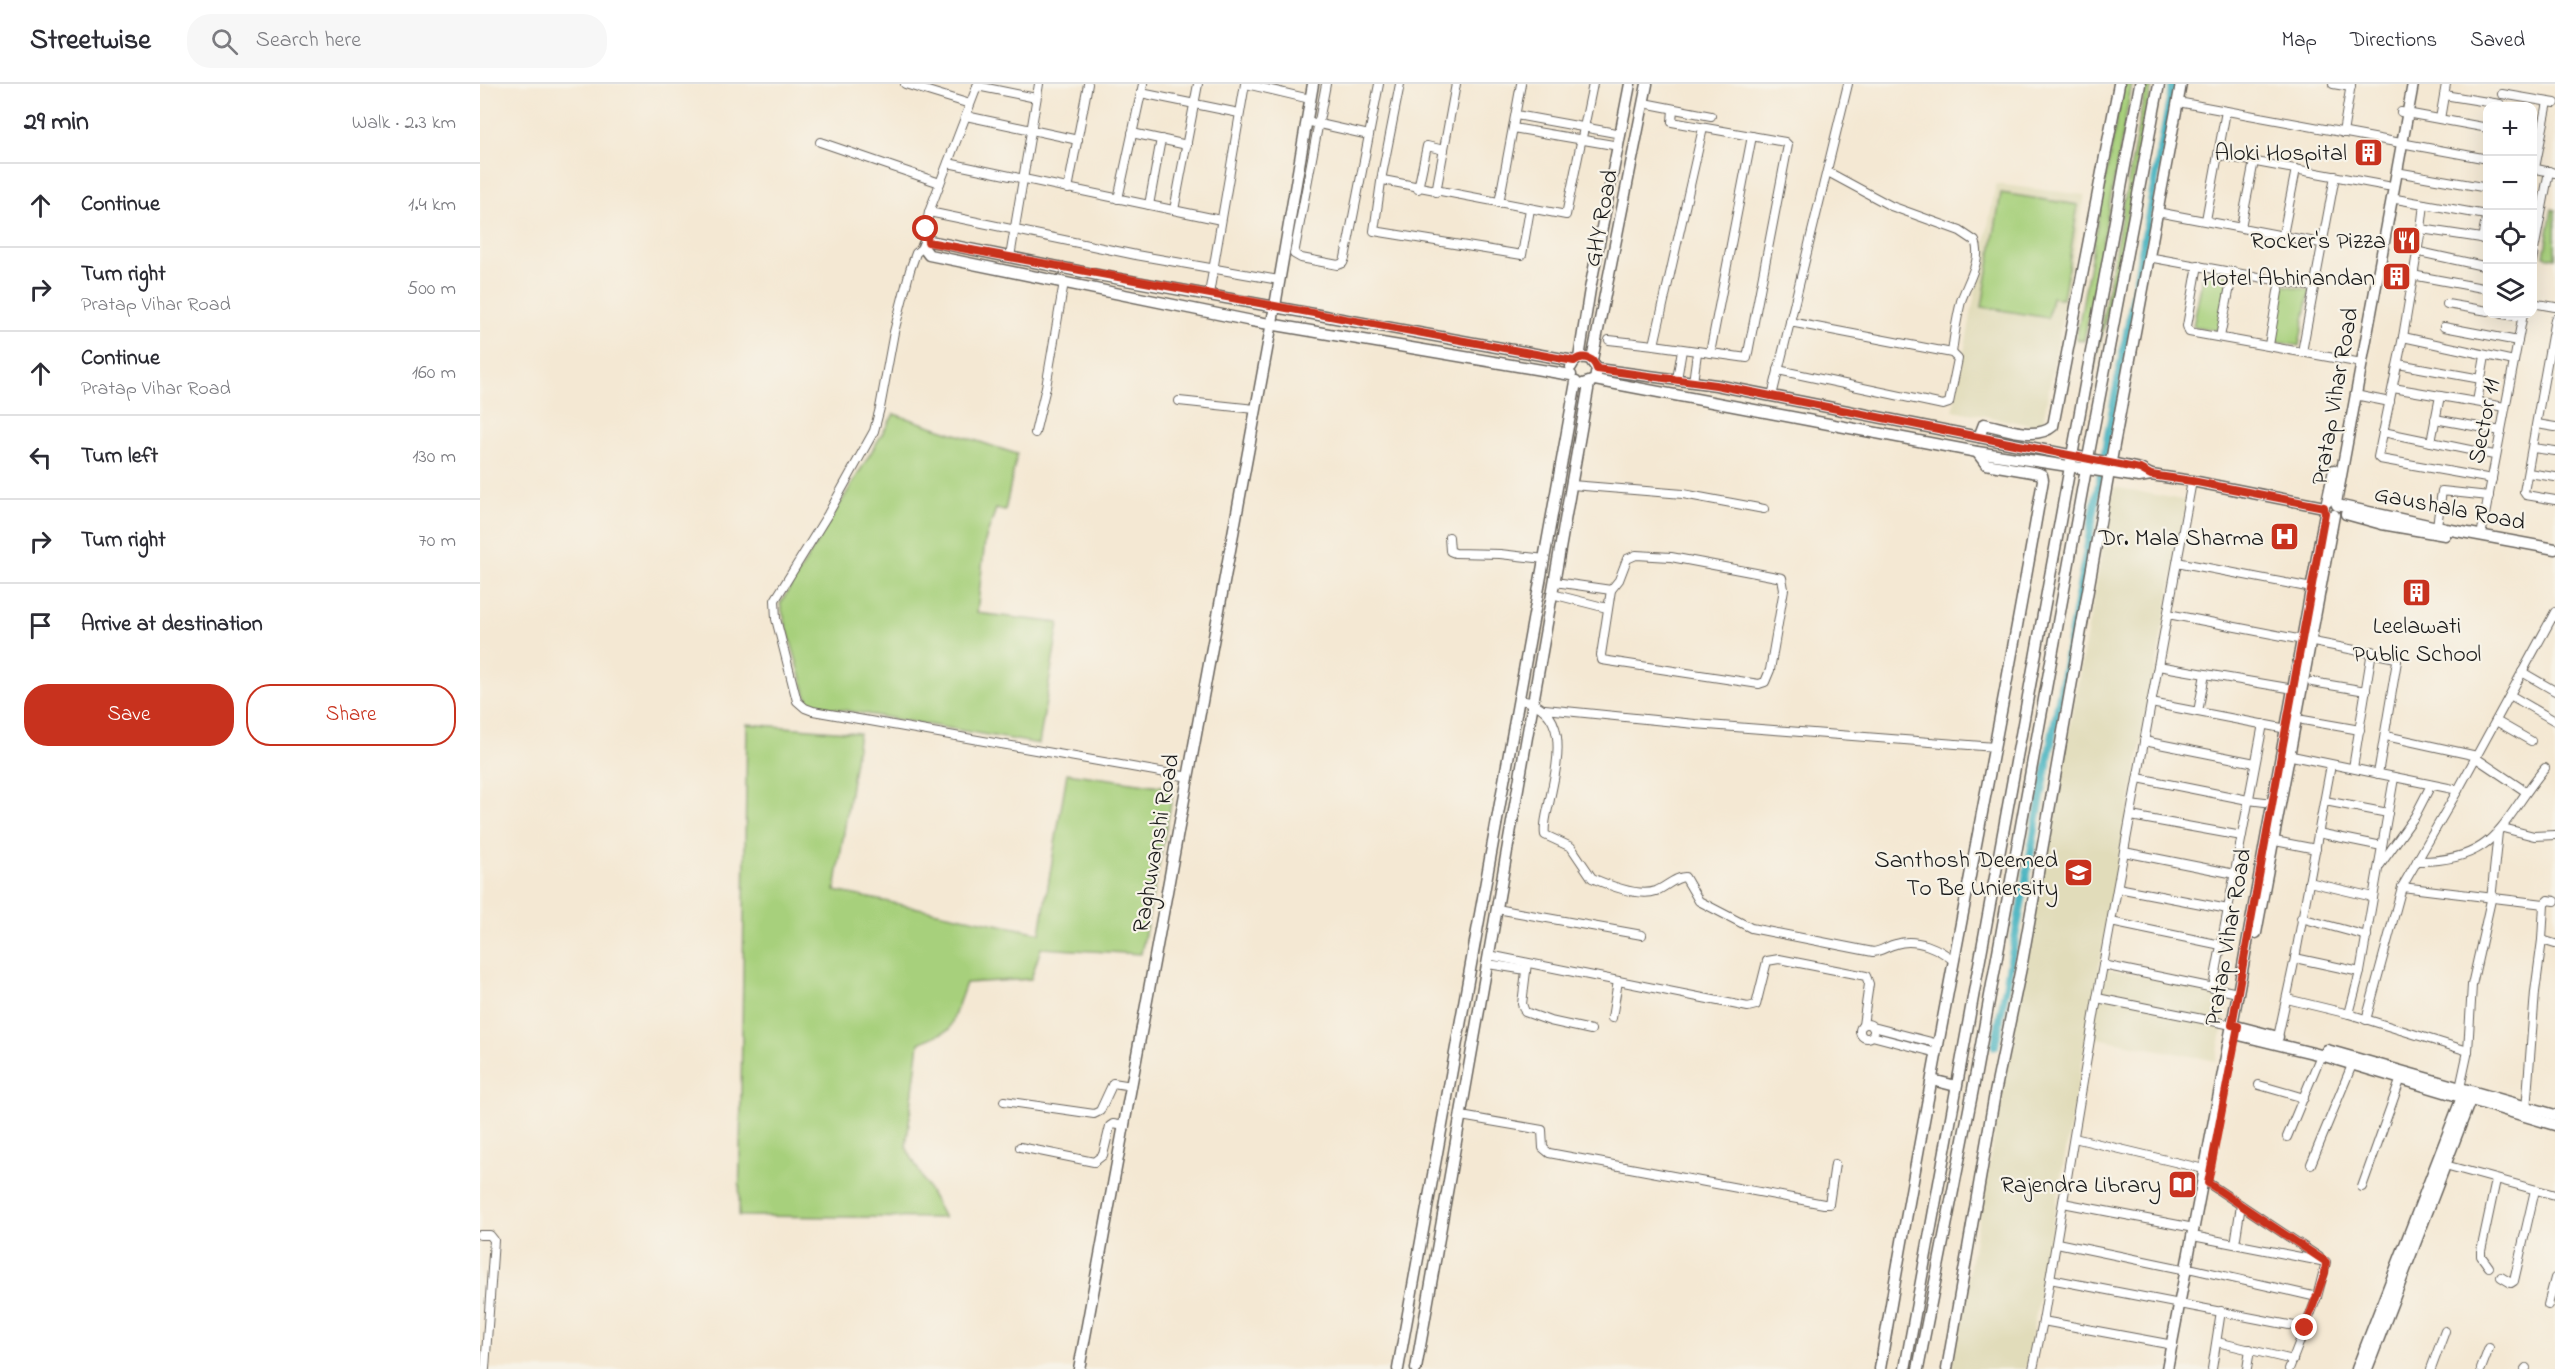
<!DOCTYPE html>
<html lang="en">
<head>
<meta charset="utf-8">
<style>
	:root { --surface:#fff; --page:#f7f7f7; --text:#2b2b33; --muted:#7c7c81; --line:#e1e1e2; --accent:#c8321e }
	body { margin:0; font-family:"Indie Flower",sans-serif; background:var(--page); color:var(--text) }
	.controls { position:absolute; right:18px; top:18px; display:grid; overflow:hidden; border-radius:12px; box-shadow:0 6px 24px #0002 }
	.controls button { width:54px; height:54px; display:grid; place-items:center; padding:0; border:0; border-bottom:2px solid var(--line); background:var(--surface); color:var(--text); font:30px sans-serif }
	.stop { position:absolute; width:18px; height:18px; margin:-14px; border:4px solid #c8321e; border-radius:50%; background:#fff }
	.stop.end { background:#c8321e; border-color:#fff; box-shadow:0 2px 6px #0008 }
	.list { margin:0; padding:0; list-style:none }
	h2 { display:flex; justify-content:space-between; align-items:center; height:78px; margin:0; padding:0 24px; font-size:26px }
	h2 small { font-size:20px; font-weight:400; color:var(--muted) }
	.list li { display:grid; grid-template-columns:39px 1fr auto; gap:18px; align-items:center; box-sizing:border-box; height:84px; padding:0 24px; border-top:2px solid var(--line) }
	.list b { display:block; font-size:22px; white-space:nowrap }
	.list p { margin:0; font-size:20px; white-space:nowrap; color:var(--muted) }
	.list em { font-size:20px; font-style:normal; color:var(--muted) }
	.actions { display:flex; gap:12px; padding:18px 24px }
	.actions a { flex:1; padding:14px 0; border:2px solid var(--accent); border-radius:24px; text-align:center; font-size:21px; color:var(--accent) }
	.actions .main { background:var(--accent); color:#fff }
	.icon { flex:none; width:33px; height:33px; fill:none; stroke:currentColor; stroke-width:2; stroke-linecap:round; stroke-linejoin:round }
	.map { position:relative; flex:none; width:2075px; height:1285px; overflow:hidden }
	header { display:flex; align-items:center; gap:36px; box-sizing:border-box; height:84px; padding:0 30px; background:var(--surface); border-bottom:2px solid var(--line) }
	header strong { font-size:28px }
	nav { display:flex; gap:33px; margin-inline-start:auto; font-size:21px }
	.search { width:420px; height:54px; background:var(--page); display:flex; align-items:center; gap:15px; box-sizing:border-box; padding:0 21px; border-radius:24px; color:var(--muted); font-size:22px }
	main { display:flex }
	aside { flex:1; background:var(--surface) }
	.map>svg:first-child { display:block }
	.built { fill:#e1dcba }
	.green { fill:#a7d07c; stroke:#62764c; stroke-width:1.5 }
	.lines { fill:none; stroke-linecap:round; stroke-linejoin:round }
	.canal { stroke:#46b4c1; stroke-width:8 }
	.street-casing { stroke:#68635c; stroke-width:10 }
	.secondary-casing { stroke:#68635c; stroke-width:13 }
	.street { stroke:#fff; stroke-width:8 }
	.secondary { stroke:#fff; stroke-width:10 }
	.route { stroke:#c8321e; stroke-width:8 }
	.labels { text-anchor:middle; stroke-width:4.5; stroke-linejoin:round; paint-order:stroke }
	.poi-label { font-size:24px; fill:#1c1c1c; stroke:#f7f3e8; text-anchor:end }
	.street-label { font-size:24px; fill:#1c1c1c; stroke:#f7f3e8 }
</style>
</head>
<body>
<header>
<strong>Streetwise</strong>
<div class="search"><svg class="icon" aria-label="search" viewBox="0 0 24 24"><circle cx="10" cy="10" r="6"/><path d="M15 15l6 6"/></svg>Search here</div>
<nav><a>Map</a><a>Directions</a><a>Saved</a></nav>
</header>
<main>
<aside>
<h2>29 min<small>Walk · 2.3 km</small></h2>
<ul class="list">
<li><svg class="icon" aria-label="ahead" viewBox="0 0 24 24"><path d="M12 20V5M6 11l6-6 6 6"/></svg><div><b>Continue</b></div><em>1.4 km</em></li>
<li><svg class="icon" aria-label="right" viewBox="0 0 24 24"><path d="M7 20v-9h11M14 6l5 5-5 5"/></svg><div><b>Turn right</b><p>Pratap Vihar Road</p></div><em>500 m</em></li>
<li><svg class="icon" aria-label="ahead" viewBox="0 0 24 24"><path d="M12 20V5M6 11l6-6 6 6"/></svg><div><b>Continue</b><p>Pratap Vihar Road</p></div><em>160 m</em></li>
<li><svg class="icon" aria-label="left" viewBox="0 0 24 24"><path d="M17 20v-9H6M10 6l-5 5 5 5"/></svg><div><b>Turn left</b></div><em>130 m</em></li>
<li><svg class="icon" aria-label="right" viewBox="0 0 24 24"><path d="M7 20v-9h11M14 6l5 5-5 5"/></svg><div><b>Turn right</b></div><em>70 m</em></li>
<li><svg class="icon" aria-label="arrive" viewBox="0 0 24 24"><path d="M6 21V4h12l-3 4 3 4H6"/></svg><div><b>Arrive at destination</b></div></li>
</ul>
<div class="actions"><a class="main">Save</a><a>Share</a></div>
</aside>
<div class="map">
<svg width="2075" height="1285" viewBox="0 0 2075 1285">
	<rect width="100%" height="100%" fill="#f7f3e8"/>
	<filter id="ink" filterUnits="userSpaceOnUse"><feTurbulence type="fractalNoise" baseFrequency=".0167" numOctaves="2"/><feDisplacementMap in="SourceGraphic" scale="12" xChannelSelector="R" yChannelSelector="G"/><feConvolveMatrix kernelMatrix="1 2 1 2 8 2 1 2 1" color-interpolation-filters="sRGB"/></filter>
	<filter id="wash" filterUnits="userSpaceOnUse"><feTurbulence type="fractalNoise" baseFrequency=".008" numOctaves="4" result="noise"/><feDisplacementMap in="SourceGraphic" scale="24" xChannelSelector="R" yChannelSelector="G"/><feGaussianBlur stdDeviation="1.35" result="paint"/><feColorMatrix in="noise" values="0 0 0 0 0 0 0 0 0 0 0 0 0 0 0 0 0 1.4 0 .05"/><feComposite in="paint" operator="in"/></filter>
	<g filter="url(#wash)">
		<rect width="100%" height="100%" fill="#f4e8d3"/>
		<g class="built">
			<polygon points="1516,100 1605,111 1562,343 1473,326"/>
			<polygon points="1634,403 1707,417 1619,884 1750,909 1736,977 1607,952 1546,1285 1471,1285"/>
		</g>
		<g class="green">
			<polygon points="1643,0 1652,0 1604,257 1596,255"/>
			<polygon points="1666,0 1672,0 1636,193 1612,291"/>
			<polygon points="1521,109 1598,121 1583,215 1572,213 1568,234 1502,223"/>
			<polygon points="2072,125 2075,126 2075,174 2064,172"/>
			<polygon points="1724,186 1750,191 1739,247 1713,242"/>
			<polygon points="1803,201 1830,206 1819,262 1792,257"/>
			<polygon points="414,330 537,370 525,427 516,425 505,457 497,529 579,539 559,660 329,620 300,520"/>
			<polygon points="267,640 379,649 355,807 560,849 587,689 694,704 661,870 561,864 551,895 486,899 469,946 439,959 426,1063 464,1134 259,1132"/>
		</g>
		<g class="lines">
			<polyline class="canal" points="1515,962 1693,0"/>
		</g>
	</g>
	<g filter="url(#ink)">
		<g class="lines">
			<defs>
				<g id="street">
					<polyline points="425,0 490,20"/>
					<polyline points="766,0 830,15"/>
					<polyline points="846,0 814,170 821,174 858,181 863,179 865,174 899,0"/>
					<polyline points="920,0 902,91 894,147 1042,171 1050,125"/>
					<polyline points="1853,0 1871,3"/>
					<polyline points="497,2 556,14"/>
					<polyline points="661,9 759,29"/>
					<polyline points="2022,10 2075,19"/>
					<polyline points="1964,11 2020,20"/>
					<polyline points="1698,18 2008,75"/>
					<polyline points="1164,19 1231,32"/>
					<polyline points="1193,25 1192,38 1305,58 1308,61 1267,274 1174,261 1223,44"/>
					<polyline points="1921,28 2008,44"/>
					<polyline points="1036,31 1141,50"/>
					<polyline points="486,32 598,56"/>
					<polyline points="1960,35 1966,0"/>
					<polyline points="826,37 889,51"/>
					<polyline points="1033,44 1139,62"/>
					<polyline points="652,49 707,61"/>
					<polyline points="1863,49 1871,0"/>
					<polyline points="340,58 460,99"/>
					<polyline points="1738,71 1907,102"/>
					<polyline points="468,79 741,136"/>
					<polyline points="2052,84 2075,89"/>
					<polyline points="2055,84 2068,18"/>
					<path d="M1348,88L1411,122L1480,147L1495,157C1503,175 1487,199 1481,217C1477,234 1474,252 1472,269"/>
					<polyline points="1916,88 2008,104"/>
					<polyline points="903,96 1086,131 1113,0"/>
					<polyline points="588,105 608,0"/>
					<polyline points="938,105 947,62 964,66"/>
					<polyline points="956,108 976,0"/>
					<polyline points="638,115 663,0"/>
					<polyline points="1916,115 2006,131"/>
					<polyline points="1019,119 1041,0"/>
					<polyline points="1944,120 1941,145 2008,155"/>
					<polyline points="669,121 681,55"/>
					<polyline points="694,126 718,0"/>
					<polyline points="449,128 656,171 799,196"/>
					<polyline points="1677,128 1841,159"/>
					<polyline points="1726,136 1746,27"/>
					<polyline points="1761,143 1774,77"/>
					<polyline points="1941,145 1923,253 1898,373 1900,375 2012,395"/>
					<polyline points="1803,151 1816,85"/>
					<polyline points="2002,155 2008,124"/>
					<polyline points="448,157 446,145 449,128 498,0"/>
					<polyline points="443,163 436,169 430,186 414,248 400,324 394,347 348,430 295,516 296,535 317,617 325,624 333,627 709,693"/>
					<polyline points="1935,167 2008,183"/>
					<polyline points="530,173 559,0"/>
					<polyline points="1668,173 1834,203"/>
					<polyline points="2052,177 2069,87"/>
					<polyline points="1718,181 1707,242 1709,248 1882,279"/>
					<polyline points="1932,191 2008,205"/>
					<polyline points="729,210 765,0"/>
					<polyline points="2052,219 2075,223"/>
					<polyline points="1967,220 2008,227"/>
					<polyline points="2022,230 2042,233"/>
					<polyline points="2075,235 2044,408 2046,411 2075,416"/>
					<polyline points="1964,243 2038,257"/>
					<polyline points="1740,253 1753,187"/>
					<polyline points="1923,253 2034,277"/>
					<polyline points="1129,256 1174,261"/>
					<polyline points="1789,261 1800,196"/>
					<polyline points="1822,268 1855,92"/>
					<polyline points="1230,269 1272,52"/>
					<polyline points="1918,280 2001,295"/>
					<polyline points="1298,286 1463,321 1469,319 1478,275 1472,269 1310,238"/>
					<polyline points="1197,295 1202,266"/>
					<polyline points="1213,298 1217,269"/>
					<polyline points="1913,304 2025,323"/>
					<polyline points="1875,311 1910,318"/>
					<polyline points="1292,312 1368,0"/>
					<polyline points="699,317 775,325"/>
					<polyline points="1997,318 2005,272"/>
					<polyline points="1955,335 2021,347"/>
					<polyline points="2057,340 2075,343"/>
					<polyline points="1903,348 2014,371"/>
					<polyline points="555,349 566,303 584,198"/>
					<polyline points="1951,358 1960,312"/>
					<polyline points="2053,364 2075,367"/>
					<polyline points="2048,389 2075,393"/>
					<polyline points="1092,401 1203,410 1284,425"/>
					<polyline points="1957,442 1962,407 2009,412"/>
					<polyline points="2001,452 2043,230"/>
					<polyline points="969,453 970,467 975,469 1020,470 1065,475"/>
					<polygon points="1156,471 1191,473 1302,494 1304,505 1290,586 1285,598 1279,600 1122,576 1121,571 1131,506 1139,496 1147,475"/>
					<polyline points="1697,478 1832,504"/>
					<polyline points="1075,498 1131,506"/>
					<polyline points="1072,510 1127,524"/>
					<polyline points="1688,530 1916,574 1917,577 1898,690"/>
					<polyline points="1678,582 1814,605"/>
					<polyline points="2042,588 2075,607"/>
					<polyline points="1832,598 1886,607"/>
					<polyline points="2030,611 2075,637"/>
					<path d="M1040,616C1091,624 1078,677 1070,715C1068,726 1063,740 1065,751L1091,763L1112,794C1128,801 1159,813 1176,807C1186,803 1195,793 1205,793L1219,817L1271,844L1393,868C1402,867 1407,862 1416,860C1436,853 1460,865 1474,877"/>
					<polyline points="1671,619 1807,645"/>
					<polyline points="1065,625 1215,640 1515,663"/>
					<polyline points="1718,628 1725,590"/>
					<polyline points="1823,636 1880,646"/>
					<polyline points="2016,637 2051,657"/>
					<polyline points="1906,652 1997,672"/>
					<polyline points="1664,657 1775,679"/>
					<polyline points="1807,671 1978,706 1922,803 1886,936"/>
					<polyline points="1996,674 2045,707"/>
					<polyline points="1873,684 1892,567"/>
					<polyline points="1658,694 1768,716 1793,719"/>
					<polyline points="1978,706 2075,528"/>
					<polyline points="1845,717 1908,729"/>
					<polyline points="1651,732 1762,752"/>
					<polyline points="2023,744 2054,752 2075,751"/>
					<polyline points="1838,749 1902,762"/>
					<polyline points="1795,757 1836,765"/>
					<polyline points="1644,768 1755,790"/>
					<path d="M1937,777C2019,778 2021,736 2065,684"/>
					<polyline points="1900,781 1935,732 1951,701"/>
					<polyline points="1829,798 1893,813"/>
					<polyline points="1922,803 2064,820 2068,816 2075,817"/>
					<polyline points="1638,804 1748,825"/>
					<polyline points="1017,825 1162,851"/>
					<polyline points="1821,834 1887,852"/>
					<polyline points="1631,838 1741,861"/>
					<polyline points="2062,856 2064,820"/>
					<polyline points="1009,871 1268,923 1276,921 1287,877 1299,875 1386,892 1389,900 1383,941"/>
					<polyline points="1815,874 1880,888"/>
					<polyline points="1047,879 1042,920 1045,928 1070,937 1111,946"/>
					<polyline points="1008,880 1046,886"/>
					<polyline points="1623,881 1758,909"/>
					<polyline points="1733,904 1783,640"/>
					<polyline points="1617,914 1752,941"/>
					<polyline points="1807,915 1869,930 1988,967"/>
					<polyline points="1869,930 1880,888 1914,694"/>
					<polyline points="1132,934 1138,897"/>
					<circle cx="1387" cy="947" r="7"/>
					<polyline points="1393,943 1459,960"/>
					<polyline points="1392,952 1457,969"/>
					<polyline points="1798,953 1815,874 1851,681"/>
					<polyline points="1779,1001 1824,1014"/>
					<polyline points="1980,1004 1988,967 1992,901 2011,816 2018,748"/>
					<polyline points="524,1017 614,1030 620,1027 633,999 652,1002"/>
					<polyline points="2046,1026 2055,908 2062,856 2075,860"/>
					<polyline points="981,1032 1062,1046 1063,1064 1069,1069 1344,1120 1349,1120 1355,1080"/>
					<polyline points="1807,1053 1841,971"/>
					<polyline points="1594,1054 1724,1085"/>
					<polyline points="540,1063 614,1078 623,1071 630,1042 633,1040 645,1042"/>
					<polyline points="1831,1080 1872,981"/>
					<polyline points="1965,1081 2075,1111"/>
					<polyline points="1728,1099 1839,1173"/>
					<polyline points="1882,1103 1921,994"/>
					<polyline points="1583,1119 1714,1144"/>
					<polyline points="0,1151 10,1151 14,1156 5,1285"/>
					<polyline points="1718,1153 1846,1178 1837,1213 1809,1285"/>
					<polyline points="1577,1159 1707,1186"/>
					<polyline points="1755,1160 1761,1121"/>
					<polyline points="2009,1183 2001,1172 2001,1167 2016,1096"/>
					<polyline points="1713,1185 1837,1213"/>
					<polyline points="2021,1193 2031,1199 2034,1197 2055,1106"/>
					<polyline points="1570,1195 1825,1244"/>
					<polyline points="2068,1221 2075,1194"/>
					<polyline points="1563,1237 1693,1261"/>
					<polyline points="1737,1258 1813,1276"/>
					<polyline points="1553,1285 1563,1237 1617,914 1712,397"/>
					<polyline points="1732,1285 1741,1227"/>
					<polyline points="1767,1285 1770,1265"/>
					<polyline points="1951,1285 1965,1247"/>
					<polyline points="2001,1285 2009,1264"/>
					<polyline points="2045,1285 2046,1284"/>
				</g>
				<g id="secondary">
					<polyline points="1099,274 1110,205 1150,0"/>
					<polyline points="1112,276 1167,0"/>
					<path d="M1091,283C1095,274 1101,272 1110,275L1117,285L1115,296"/>
					<polyline points="1117,285 1236,301 1292,312 1660,385 1671,391"/>
					<polyline points="1091,291 772,237 449,171 443,163 445,158 450,157 618,191 1094,277"/>
					<polyline points="1103,300 1115,296 1497,368 1659,393 1671,391 1712,397 1844,423"/>
					<path d="M1499,353L1504,340C1524,344 1556,357 1573,342L1639,0"/>
					<polyline points="1847,418 1854,386"/>
					<polyline points="1856,419 1933,0"/>
					<polyline points="1857,421 1966,445 2075,465"/>
					<polyline points="1866,430 1902,440 1965,451"/>
					<polyline points="1776,849 1854,431"/>
					<polyline points="1752,941 1798,953"/>
					<polyline points="1751,949 1841,971 2075,1041"/>
					<polyline points="1847,966 2075,1031"/>
					<polyline points="1452,996 1476,1002"/>
					<polyline points="599,1285 795,222 833,0"/>
					<polyline points="918,1285 1096,298"/>
					<polyline points="936,1285 1109,300"/>
					<path d="M1400,1285C1449,988 1512,693 1563,396L1562,391L1558,389L1506,380L1497,368"/>
					<polyline points="1425,1285 1660,0"/>
					<polyline points="1438,1285 1493,1005 1608,374 1679,0"/>
					<polyline points="1467,1285 1515,1009 1542,879 1629,388 1701,0"/>
					<polyline points="1687,1285 1758,909 1845,429"/>
					<polyline points="1877,1285 1984,1008"/>
					<polyline points="1887,1285 1992,1011"/>
				</g>
			</defs>
			<use href="#street" class="street-casing"/>
			<use href="#secondary" class="secondary-casing"/>
			<use href="#street" class="street"/>
			<use href="#secondary" class="secondary"/>
		</g>
	</g>
	<g class="lines" filter="url(#ink)">
		<path class="route" d="M446,145L448,158L1094,277C1103,270 1114,274 1117,285L1236,301L1660,385L1671,391L1712,397L1844,423L1845,429L1752,941L1758,942L1728,1099L1846,1178L1845,1189L1825,1244"/>
	</g>
	<defs>
		<symbol id="building-square" viewBox="-11 -11 22 22"><rect x="-9" y="-9" width="18" height="18" rx="4" fill="#c8321e" stroke="#f7f3e8"/><path d="M-4-6H4V6H1V3H-1V6H-4ZM-2.5-4.3h1.7v1.8h-1.7ZM.8-4.3h1.7v1.8H.8ZM-2.5-1h1.7V.8h-1.7ZM.8-1h1.7V.8H.8Z" fill="#fff"/></symbol>
		<symbol id="restaurant-square" viewBox="-11 -11 22 22"><rect x="-9" y="-9" width="18" height="18" rx="4" fill="#c8321e" stroke="#f7f3e8"/><path d="M-5-6h1v4h1v-4h1v4h1v-4h1v5L-1.5 .5V6h-2V.5L-5-1ZM5-6V6H3V1.5H1.5Q1.5-4 5-6Z" fill="#fff"/></symbol>
		<symbol id="hospital-square" viewBox="-11 -11 22 22"><rect x="-9" y="-9" width="18" height="18" rx="4" fill="#c8321e" stroke="#f7f3e8"/><path d="M-5-5h3v3.5h4V-5h3V5h-3V1.5h-4V5h-3Z" fill="#fff"/></symbol>
		<symbol id="university-square" viewBox="-11 -11 22 22"><rect x="-9" y="-9" width="18" height="18" rx="4" fill="#c8321e" stroke="#f7f3e8"/><path d="M0-5L7-2L0 1L-7-2ZM-4 1L0 2.5L4 1V4Q0 6-4 4Z" fill="#fff"/></symbol>
		<symbol id="library-square" viewBox="-11 -11 22 22"><rect x="-9" y="-9" width="18" height="18" rx="4" fill="#c8321e" stroke="#f7f3e8"/><path d="M-6-4Q-3-5.5-.7-3.5V5Q-3 3-6 4ZM6-4Q3-5.5 .7-3.5V5Q3 3 6 4Z" fill="#fff"/></symbol>
	</defs>
	<g fill-rule="evenodd">
		<use href="#building-square" x="1872" y="52" width="33" height="33"/>
		<use href="#restaurant-square" x="1910" y="140" width="33" height="33"/>
		<use href="#building-square" x="1900" y="176" width="33" height="33"/>
		<use href="#hospital-square" x="1788" y="436" width="33" height="33"/>
		<use href="#building-square" x="1920" y="492" width="33" height="33"/>
		<use href="#university-square" x="1582" y="772" width="33" height="33"/>
		<use href="#library-square" x="1686" y="1084" width="33" height="33"/>
	</g>
	<g class="labels">
		<g class="poi-label">
			<text x="1867" y="76">Aloki Hospital</text>
			<text x="1906" y="164">Rocker's Pizza</text>
			<text x="1895" y="201">Hotel Abhinandan</text>
			<text x="1784" y="461">Dr. Mala Sharma</text>
			<text x="1937" y="549" text-anchor="middle">Leelawati<tspan x="1937" dy="28">Public School</tspan></text>
			<text x="1578" y="783">Santhosh Deemed<tspan x="1578" dy="28">To Be Uniersity</tspan></text>
			<text x="1681" y="1108">Rajendra Library</text>
		</g>
		<g class="street-label">
			<text transform="translate(1120 134) rotate(-79)" y="8">GHY Road</text>
			<text transform="translate(1854 312) rotate(-80)" y="8">Pratap Vihar Road</text>
			<text transform="translate(2003 337) rotate(-79)" y="8">Sector 11</text>
			<text transform="translate(1970 423) rotate(11)" y="8">Gaushala Road</text>
			<text transform="translate(675 759) rotate(-80)" y="8">Raghuvanshi Road</text>
			<text transform="translate(1747 853) rotate(-80)" y="8">Pratap Vihar Road</text>
		</g>
	</g>
</svg>
<div class="controls">
<button>+</button>
<button>−</button>
<button><svg class="icon" aria-label="locate" viewBox="0 0 24 24"><circle cx="12" cy="12" r="6"/><path d="M12 2v4M12 18v4M2 12h4M18 12h4"/></svg></button>
<button><svg class="icon" aria-label="layers" viewBox="0 0 24 24"><path d="M12 4l9 5-9 5-9-5zM3 14l9 5 9-5"/></svg></button>
</div>
<div class="stop" style="left:446px;top:145px"></div>
<div class="stop end" style="left:1825px;top:1244px"></div>
</div>
</main>
</body>
</html>
